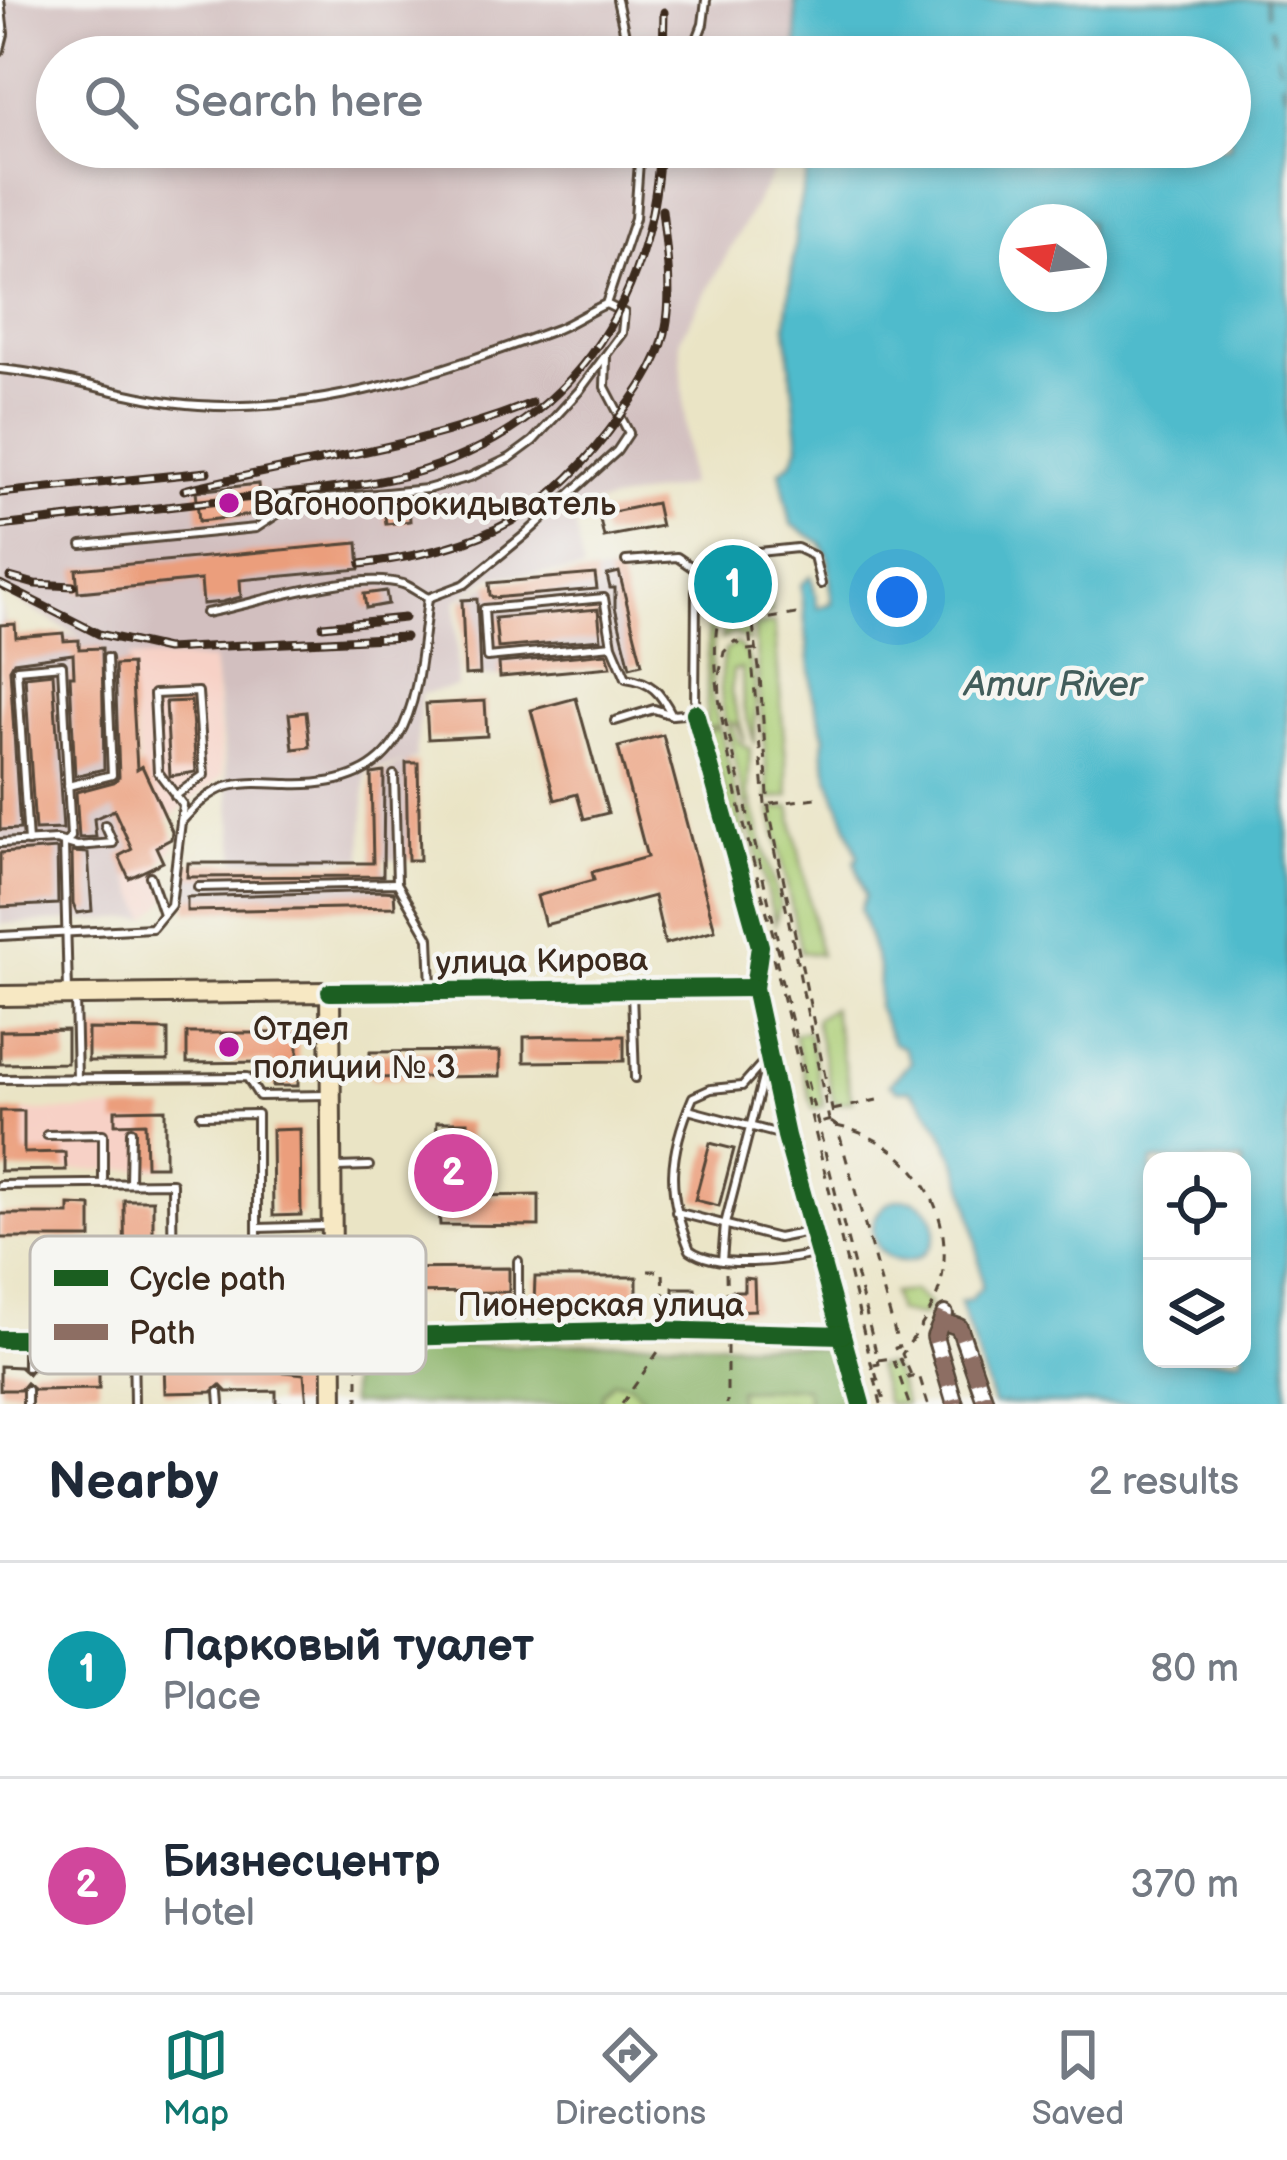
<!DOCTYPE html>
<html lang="en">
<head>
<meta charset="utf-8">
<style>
	:root { --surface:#fff; --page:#f6f6f7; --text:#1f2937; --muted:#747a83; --line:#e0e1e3; --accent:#0f766e }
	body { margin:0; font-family:"Balsamiq Sans",sans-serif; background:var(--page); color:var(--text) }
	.controls { position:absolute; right:36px; bottom:36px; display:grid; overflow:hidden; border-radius:24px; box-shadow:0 6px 18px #0003 }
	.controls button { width:108px; height:108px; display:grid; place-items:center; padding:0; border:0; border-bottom:3px solid var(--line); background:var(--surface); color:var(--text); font:60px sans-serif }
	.compass { position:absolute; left:999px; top:204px; width:108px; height:108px; border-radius:50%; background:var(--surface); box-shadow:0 6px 18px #0003; rotate:284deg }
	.you { position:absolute; left:897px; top:597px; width:42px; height:42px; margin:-30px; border:9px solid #fff; border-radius:50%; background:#1a73e8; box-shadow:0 0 0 18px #1a73e833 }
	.badge { display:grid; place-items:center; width:78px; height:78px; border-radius:50%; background:var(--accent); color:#fff; font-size:39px; font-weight:700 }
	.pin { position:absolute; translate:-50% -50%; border:6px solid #fff; box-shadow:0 3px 12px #0006 }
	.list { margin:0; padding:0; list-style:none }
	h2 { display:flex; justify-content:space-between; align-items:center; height:156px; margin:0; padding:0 48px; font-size:51px }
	h2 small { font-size:39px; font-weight:400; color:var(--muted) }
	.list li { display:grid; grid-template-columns:78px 1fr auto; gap:36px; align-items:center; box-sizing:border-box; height:216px; padding:0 48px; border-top:3px solid var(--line) }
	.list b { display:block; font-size:45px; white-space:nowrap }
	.list p { margin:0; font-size:39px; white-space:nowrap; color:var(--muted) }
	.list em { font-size:39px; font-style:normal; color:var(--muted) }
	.icon { flex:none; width:66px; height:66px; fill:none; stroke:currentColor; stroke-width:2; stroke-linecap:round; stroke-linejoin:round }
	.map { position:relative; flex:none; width:1287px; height:1404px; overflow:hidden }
	.search { position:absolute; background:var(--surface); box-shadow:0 6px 18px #0003; left:36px; right:36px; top:36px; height:132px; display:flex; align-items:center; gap:30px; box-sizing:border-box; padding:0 42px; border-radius:66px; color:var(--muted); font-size:45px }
	.sheet { height:588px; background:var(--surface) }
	nav { display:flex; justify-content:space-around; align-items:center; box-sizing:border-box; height:168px; border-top:3px solid var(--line); background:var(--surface); font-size:33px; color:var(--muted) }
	nav a { display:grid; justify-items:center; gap:6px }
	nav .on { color:var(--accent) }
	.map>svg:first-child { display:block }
	.built { fill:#f7d1c6 }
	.industrial { fill:#d2bfbf }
	.green { fill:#adcf78; stroke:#747c4b; stroke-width:3 }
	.forest { fill:#8ab268; stroke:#626e43; stroke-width:3 }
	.water { fill:#50bbcc; stroke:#467275; stroke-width:3; fill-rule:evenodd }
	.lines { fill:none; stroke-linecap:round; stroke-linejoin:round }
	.ferry { stroke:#425d5b; stroke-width:3; stroke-dasharray:15 12; stroke-linecap:butt }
	.building { fill:#eb9e7b }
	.lane-casing { stroke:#554637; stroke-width:12 }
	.street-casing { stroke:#554637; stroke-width:20 }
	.secondary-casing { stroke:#554637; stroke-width:24 }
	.path { stroke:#554637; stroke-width:3; stroke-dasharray:9 9; stroke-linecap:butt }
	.lane { stroke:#fff; stroke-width:6 }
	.street { stroke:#fff; stroke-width:14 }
	.secondary { stroke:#f7e8c3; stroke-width:18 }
	.rail-casing { stroke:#3b2a1e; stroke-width:9 }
	.rail { stroke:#f6f6f2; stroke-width:4.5; stroke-dasharray:14; stroke-linecap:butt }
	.quiet { stroke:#8d6e63; stroke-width:15; stroke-dasharray:30 15; stroke-linecap:butt }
	.cycleway-casing { stroke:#f6f6f2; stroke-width:26 }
	.cycleway { stroke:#1b5e20; stroke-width:18 }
	.poi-dot { fill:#b5179e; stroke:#f6f6f2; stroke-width:4.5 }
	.labels { text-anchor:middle; stroke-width:9; stroke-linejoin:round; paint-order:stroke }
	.poi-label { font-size:33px; fill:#3b2a1e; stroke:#f6f6f2; text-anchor:start }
	.street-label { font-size:33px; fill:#3b2a1e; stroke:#f6f6f2 }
	.water-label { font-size:36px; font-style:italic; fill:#425d5b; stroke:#f6f6f2 }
	.key { fill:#f6f6f2; stroke:#beb9b2; stroke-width:3 }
	.key-label { font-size:33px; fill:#3b2a1e }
</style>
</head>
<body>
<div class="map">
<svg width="1287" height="1404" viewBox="0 0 1287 1404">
	<rect width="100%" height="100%" fill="#f6f6f2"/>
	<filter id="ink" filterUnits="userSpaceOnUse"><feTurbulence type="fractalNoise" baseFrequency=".00833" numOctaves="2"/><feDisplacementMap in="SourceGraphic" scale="24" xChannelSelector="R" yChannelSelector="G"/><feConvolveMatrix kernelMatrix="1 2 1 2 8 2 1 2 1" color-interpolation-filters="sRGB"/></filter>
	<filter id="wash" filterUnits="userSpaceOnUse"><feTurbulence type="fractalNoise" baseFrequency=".004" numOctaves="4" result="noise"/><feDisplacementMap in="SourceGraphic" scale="48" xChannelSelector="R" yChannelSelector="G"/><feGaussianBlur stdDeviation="2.7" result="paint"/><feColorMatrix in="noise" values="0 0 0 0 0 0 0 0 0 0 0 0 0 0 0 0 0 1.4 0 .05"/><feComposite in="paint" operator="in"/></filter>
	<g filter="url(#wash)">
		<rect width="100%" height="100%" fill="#eae4c5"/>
		<g class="built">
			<polygon points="128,657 213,660 223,776 167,820 175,838 174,847 160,864 170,886 166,901 147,918 119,856 131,850 92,791 140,767"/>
			<polygon points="165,1109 166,1169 24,1171 24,1111"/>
		</g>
		<g class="industrial">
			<polygon points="0,0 795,0 798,57 57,57 57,147 787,147 680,339 689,485 573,509 583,571 491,577 456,601 458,687 421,694 416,759 406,762 418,763 420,860 372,860 371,772 384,772 405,762 366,772 362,858 236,861 213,660 129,657 137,766 122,767 124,776 92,791 114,810 132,849 119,856 147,918 0,924 0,599 4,624 15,624 16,637 63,633 81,637 0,592"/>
			<polygon points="619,572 642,664 500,677 465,675 462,600 489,583"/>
			<polygon points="188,863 383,863 395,892 395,907 187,911"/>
		</g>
		<g class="green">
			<path d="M753,558L765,565L772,613L753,615L748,576L737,566L715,571L714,582H705C713,560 732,561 753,558Z"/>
			<polygon points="732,602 745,609 749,642 733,633 722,639 726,606"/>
			<polygon points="713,616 712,696 719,726 706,728 708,619"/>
			<polygon points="774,623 789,796 769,799 754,626"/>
			<path d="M736,643C762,663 754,714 755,744L743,705L742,669L733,670L731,693L745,741L737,724L725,722C721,698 718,675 725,651Z"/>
			<polygon points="732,726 739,742 750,749 748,794 752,804 745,805 727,727"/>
			<polygon points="720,728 750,858 744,860 708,731"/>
			<polygon points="790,807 820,955 801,952 771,809"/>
			<polygon points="753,808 780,905 775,923 746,810"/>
			<polygon points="832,1008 852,1101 834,1104 815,1019"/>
			<polygon points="808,1031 824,1106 813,1109 794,1034"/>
			<polygon points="913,1291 929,1304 922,1316 897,1312 892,1293"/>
			<polygon points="886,1365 895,1372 905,1404 887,1404 876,1366"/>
			<polygon points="613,1381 630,1384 648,1404 601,1404 602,1393"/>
			<polygon points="807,1387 808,1404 738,1404 737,1390"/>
		</g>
		<polygon class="forest" points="658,1341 808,1346 832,1352 851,1404 808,1404 806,1387 738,1390 738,1404 648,1404 630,1384 613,1381 603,1393 601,1404 350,1404 350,1361 362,1349"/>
		<g class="water">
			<path d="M795,0H1287V1404H993L960,1302L970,1300L982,1287C975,1217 962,1141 910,1090H898L889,1084L911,1062L904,1048L893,1043L878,1008L879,969L860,909L865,896L855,861L858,857C851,828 815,760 825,737L813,696L801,585L811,576L818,608L832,603L828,556L821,543L791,524L780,471L792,462L799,446L786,325L798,212L808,167L806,153L800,147H1230V57H798ZM1017,222H1089V294H1017ZM1152,1161H1242V1359H1152Z"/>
			<circle cx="904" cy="1230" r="31"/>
		</g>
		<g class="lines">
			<polyline class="ferry" points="1266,0 1287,106"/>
		</g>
		<g id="blocks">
			<g class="building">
				<polygon points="258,484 261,514 199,521 196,491"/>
				<polygon points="656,503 661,526 604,537 599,515"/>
				<polygon points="409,505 410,521 386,524 384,508"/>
				<polygon points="358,543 360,569 240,580 241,597 222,602 203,604 201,580 78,592 76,569"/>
				<polygon points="619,572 642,664 630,667 615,607 615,588 610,588 607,575"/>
				<polygon points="595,574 597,589 493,598 490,595 489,583"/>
				<polygon points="742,574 744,592 723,594 722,576"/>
				<polygon points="386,591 388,604 366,608 364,594"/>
				<polygon points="477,599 480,674 465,675 462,600"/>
				<polygon points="598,609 601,639 498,648 495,618"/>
				<polygon points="15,624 16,637 63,633 64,641 79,640 79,649 102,648 104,769 75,776 70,676 74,676 73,654 14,662 10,669 20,829 0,830 0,625"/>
				<polygon points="607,653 611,667 500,677 499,663"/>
				<polygon points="131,664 137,769 142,766 172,831 171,839 156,847 163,862 129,878 119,856 132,849 114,810 94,819 96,837 79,838 76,792 114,782 119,777 115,665"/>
				<polygon points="53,673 63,829 35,830 25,676"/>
				<polygon points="576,698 608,813 584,819 577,794 555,800 531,710"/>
				<polygon points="191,701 196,772 170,776 166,702"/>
				<polygon points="485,701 487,736 428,739 426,704"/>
				<polygon points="306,712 310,747 293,749 289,714"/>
				<polygon points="663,735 715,930 665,944 654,896 545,925 537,896 594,880 592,872 647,857 618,747"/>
				<polygon points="406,763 418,763 420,860 408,860"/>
				<polygon points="384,772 383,876 187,877 188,863 373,863 371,774"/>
				<polygon points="57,849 58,904 0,907 0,853"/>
				<polygon points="72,852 88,853 92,911 77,913 73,903"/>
				<polygon points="383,891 394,892 395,907 187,911 187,897"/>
				<polygon points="88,1029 168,1030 168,1061 88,1061"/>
				<polygon points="67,1030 67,1063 0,1064 0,1031"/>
				<polygon points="187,1033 298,1033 298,1086 273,1086 273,1062 187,1063"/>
				<polygon points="568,1036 624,1036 624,1061 524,1062 524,1037"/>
				<polygon points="500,1051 500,1076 370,1078 370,1052"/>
				<polygon points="165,1109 165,1166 146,1166 145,1123 115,1124 115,1110"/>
				<polygon points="0,1111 24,1111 24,1153 65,1152 66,1170 0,1171"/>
				<polygon points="437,1122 468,1122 469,1196 539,1195 539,1226 440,1225 438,1190 434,1190"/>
				<polygon points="300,1129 301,1215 273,1216 272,1130"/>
				<polygon points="710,1143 734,1149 719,1206 695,1200"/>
				<polygon points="124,1200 153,1200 153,1281 164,1281 164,1307 125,1307"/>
				<polygon points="69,1205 91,1206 91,1238 0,1238 0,1214 69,1214"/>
				<polygon points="509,1268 509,1292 377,1293 377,1269"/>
				<polygon points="535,1277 637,1277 637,1304 534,1304"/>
				<polygon points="744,1278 754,1279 755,1310 732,1311 732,1291 744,1291"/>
				<polygon points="673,1288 695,1288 696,1302 686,1303 686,1313 673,1313"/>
				<polygon points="275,1362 275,1371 304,1374 307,1404 276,1404 276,1391 227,1392 220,1385 212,1392 165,1393 164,1364 211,1363 217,1370 225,1363"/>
				<polygon points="0,1366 20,1367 28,1374 34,1367 99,1366 99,1389 34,1390 26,1383 20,1390 0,1390"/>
			</g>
		</g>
	</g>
	<g filter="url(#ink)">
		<use href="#blocks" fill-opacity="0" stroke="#554637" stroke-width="3"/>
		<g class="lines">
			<defs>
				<g id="lane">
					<polyline points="617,0 630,57"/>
					<polyline points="0,50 4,34 0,0"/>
					<polyline points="690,57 703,24 706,0"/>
					<path d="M0,369C67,375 132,401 199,405C322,414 443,371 557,329C574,322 589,311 606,304"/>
					<polyline points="82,545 256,528 285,509 314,500 427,489 470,477 510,458 533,441 579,391 622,333 624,313 606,304 635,218 640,147"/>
					<polyline points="626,561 677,557 702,574"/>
					<path d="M206,613C258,603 354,570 403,584C412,587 420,594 428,598"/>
					<path d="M612,645L487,657L484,609L604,598L612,645L626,678C652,682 660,692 672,715"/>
					<polyline points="615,721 654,709 672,715 695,713 696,590 702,574 713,562 729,555 797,548 814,556 821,584"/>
					<polyline points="394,775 397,883"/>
					<polyline points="68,786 112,775 107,658"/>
					<path d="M181,822C219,779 234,782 288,784C417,789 416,696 428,598L465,584L526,534L617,451L629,433L605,387L606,357"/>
					<polyline points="28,842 17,669 62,665 71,837 64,844 68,992"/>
					<polyline points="0,843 56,840 77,846 113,843 105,825"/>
					<polyline points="150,876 163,914"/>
					<polyline points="198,887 397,883 429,938 431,987"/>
					<polyline points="0,936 152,928 171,905 183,805 158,772 154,694 198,692 204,775 175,796"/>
					<polyline points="632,992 635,1078"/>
					<polyline points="75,998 77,1079"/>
					<path d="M766,1059L742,1086L711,1089L693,1097C668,1155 666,1192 690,1250C718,1270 786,1261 818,1253"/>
					<polyline points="0,1079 247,1077 259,1096 328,1095"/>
					<polyline points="688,1110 783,1135"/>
					<polyline points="47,1135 103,1134 103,1184"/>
					<polyline points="337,1167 369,1166"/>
					<polyline points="130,1183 131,1131"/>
					<polyline points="0,1185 172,1183 173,1337"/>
					<polyline points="676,1212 778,1238 808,1232"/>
					<polyline points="258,1228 326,1226"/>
					<polyline points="518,1261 518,1332"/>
					<polyline points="722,1261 725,1224 766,1066"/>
					<polyline points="173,1279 257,1276 257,1114 201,1115"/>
					<polyline points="27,1340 27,1367"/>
					<polyline points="133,1341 134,1404"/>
					<polyline points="217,1341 218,1363"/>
					<polyline points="27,1390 27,1404"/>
					<polyline points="219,1392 220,1404"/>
				</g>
				<g id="street">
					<polyline points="695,713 760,946 754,988 786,1136 861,1404"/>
					<polyline points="330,992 754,988"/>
					<polyline points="945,1314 935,1337 955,1404"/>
					<polyline points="942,1321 959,1327 986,1404"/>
					<polyline points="0,1339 332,1339 648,1330 842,1335"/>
				</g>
				<polyline id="secondary" points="0,996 330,992 333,1404"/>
			</defs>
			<use href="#lane" class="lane-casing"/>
			<use href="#street" class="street-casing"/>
			<use href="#secondary" class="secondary-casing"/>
			<g class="path">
				<polyline points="725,599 749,596 760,676 769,810 834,1119 817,1124"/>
				<polyline points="752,621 803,613"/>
				<polyline points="756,649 747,650 735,641 724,652 719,676 720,698 780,949 782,958 776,959 879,1364 873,1365 885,1404"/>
				<polyline points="771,804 816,798"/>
				<polyline points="833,1110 877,1100"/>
				<polyline points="831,1122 837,1126 899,1347 895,1348 909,1378 919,1375 928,1404"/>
				<polyline points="648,1271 663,1271 665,1320"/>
				<polyline points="726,1273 727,1318"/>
				<polyline points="727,1346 727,1404"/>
				<polyline points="358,1360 358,1404"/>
				<polyline points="878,1360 893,1358 909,1404"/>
				<polyline points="622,1404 662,1346"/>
				<path d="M881,1404L772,954L778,952C762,893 687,642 727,601H745L747,605L765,804L830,1125C900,1135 953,1197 943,1271C939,1303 920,1328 902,1354L912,1377"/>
			</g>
			<use href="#lane" class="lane"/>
			<use href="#street" class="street"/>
			<use href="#secondary" class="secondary"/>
			<defs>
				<g id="rail">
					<polyline points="663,57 664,12"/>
					<path d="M184,490C301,461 420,448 532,403"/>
					<polyline points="0,493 207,472"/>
					<path d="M0,526C79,517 157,508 236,499C292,493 352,489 407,475C568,431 651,308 660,147"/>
					<path d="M361,564C487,547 549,517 623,412C643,385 663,356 667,321C672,287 666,245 662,210"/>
					<polyline points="10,577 35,584 73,586"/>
					<polyline points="0,584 99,634 166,649 405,637"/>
					<polyline points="323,626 404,618"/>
				</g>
			</defs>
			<use href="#rail" class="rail-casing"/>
			<use href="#rail" class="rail"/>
			<g class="quiet">
				<polyline points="945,1314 935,1337 955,1404"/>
				<polyline points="942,1321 959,1327 986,1404"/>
			</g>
			<defs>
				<g id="cycleway">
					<polyline points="695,713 760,946 754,988 786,1136 861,1404"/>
					<polyline points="330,992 754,988"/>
					<polyline points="0,1339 332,1339 648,1330 842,1335"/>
				</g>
			</defs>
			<use href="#cycleway" class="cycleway-casing"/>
			<use href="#cycleway" class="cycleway"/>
		</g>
	</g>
	<g class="poi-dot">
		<circle cx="229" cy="503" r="12"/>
		<circle cx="229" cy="1047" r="12"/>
	</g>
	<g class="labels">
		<g class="poi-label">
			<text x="253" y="515">Вагоноопрокидыватель</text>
			<text x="253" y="1040">Отдел<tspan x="253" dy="38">полиции № 3</tspan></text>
		</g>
		<g class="street-label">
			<text transform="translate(542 960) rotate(-1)" y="12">улица Кирова</text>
			<text x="601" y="1316">Пионерская улица</text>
		</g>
		<g class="water-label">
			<text x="1053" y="696">Amur River</text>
		</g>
	</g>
	<rect x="30" y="1236" width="396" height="138" rx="18" class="key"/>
	<rect x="54" y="1270" width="54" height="16" fill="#1b5e20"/>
	<rect x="54" y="1324" width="54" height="16" fill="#8d6e63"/>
	<g class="key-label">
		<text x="129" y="1290">Cycle path</text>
		<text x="129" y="1344">Path</text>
	</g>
</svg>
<div class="controls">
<button><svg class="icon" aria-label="locate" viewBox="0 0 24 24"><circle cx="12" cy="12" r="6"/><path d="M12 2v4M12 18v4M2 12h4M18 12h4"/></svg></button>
<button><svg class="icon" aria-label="layers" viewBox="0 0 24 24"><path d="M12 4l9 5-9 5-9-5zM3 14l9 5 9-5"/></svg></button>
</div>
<svg class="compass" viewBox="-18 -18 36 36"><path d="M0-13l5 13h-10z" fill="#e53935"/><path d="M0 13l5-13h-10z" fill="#747a83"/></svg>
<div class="you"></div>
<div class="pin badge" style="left:733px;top:584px;background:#0f9aa8">1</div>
<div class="pin badge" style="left:453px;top:1173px;background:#d1479c">2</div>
<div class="search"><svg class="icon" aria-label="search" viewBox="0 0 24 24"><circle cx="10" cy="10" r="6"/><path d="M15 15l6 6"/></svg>Search here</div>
</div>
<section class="sheet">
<h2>Nearby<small>2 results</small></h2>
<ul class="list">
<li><span class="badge" style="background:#0f9aa8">1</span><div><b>Парковый туалет</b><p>Place</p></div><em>80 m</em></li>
<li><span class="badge" style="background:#d1479c">2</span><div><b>Бизнесцентр</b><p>Hotel</p></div><em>370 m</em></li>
</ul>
</section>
<nav>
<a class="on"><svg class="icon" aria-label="map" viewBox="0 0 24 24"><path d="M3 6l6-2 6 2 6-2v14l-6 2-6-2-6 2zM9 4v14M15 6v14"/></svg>Map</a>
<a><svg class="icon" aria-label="directions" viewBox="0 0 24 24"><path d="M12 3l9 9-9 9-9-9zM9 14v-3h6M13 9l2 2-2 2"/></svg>Directions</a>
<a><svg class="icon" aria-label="saved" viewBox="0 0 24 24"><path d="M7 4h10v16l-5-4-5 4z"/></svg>Saved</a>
</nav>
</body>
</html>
